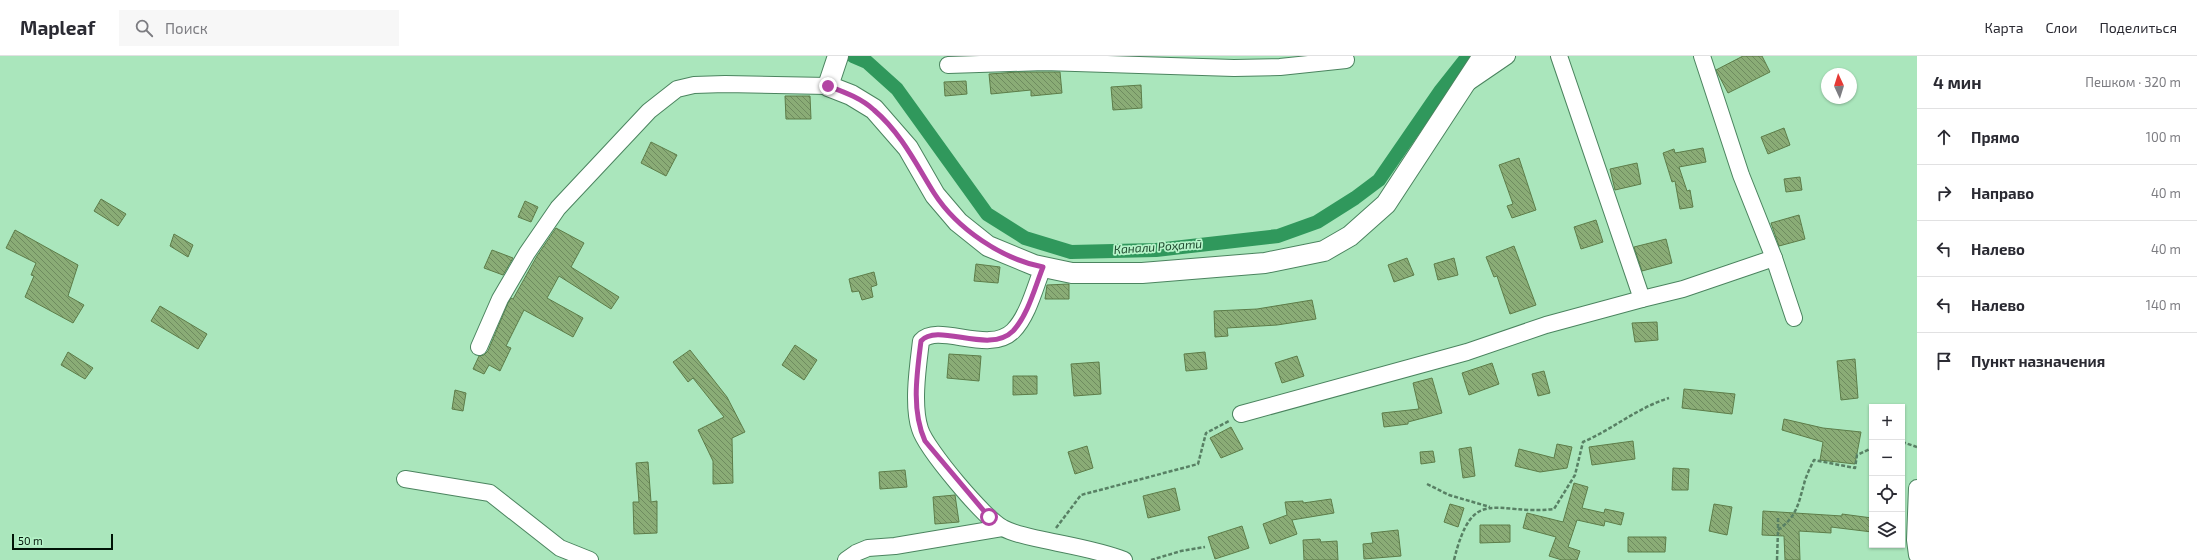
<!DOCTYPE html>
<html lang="ru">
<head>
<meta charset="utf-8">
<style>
	:root { --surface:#fff; --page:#f7f7f7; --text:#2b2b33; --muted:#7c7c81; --line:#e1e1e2 }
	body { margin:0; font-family:"Exo 2",sans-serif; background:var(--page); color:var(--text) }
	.controls { position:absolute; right:12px; bottom:12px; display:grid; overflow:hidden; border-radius:0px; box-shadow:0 1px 3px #0004 }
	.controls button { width:36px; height:36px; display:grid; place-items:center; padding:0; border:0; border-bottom:1px solid var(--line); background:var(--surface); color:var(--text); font:20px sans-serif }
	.compass { position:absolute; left:1821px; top:12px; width:36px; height:36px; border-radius:50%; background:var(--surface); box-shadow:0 1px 3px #0004; rotate:356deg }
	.scale { position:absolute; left:12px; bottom:10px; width:101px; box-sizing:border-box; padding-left:4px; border:2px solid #001306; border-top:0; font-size:11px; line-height:14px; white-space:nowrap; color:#001306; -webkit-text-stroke:3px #b6f4c9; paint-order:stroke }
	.stop { position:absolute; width:12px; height:12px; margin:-9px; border:3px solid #b345a3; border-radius:50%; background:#fff }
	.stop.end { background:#b345a3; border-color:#fff; box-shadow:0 1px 4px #0008 }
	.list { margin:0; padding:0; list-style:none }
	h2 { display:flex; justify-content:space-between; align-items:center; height:52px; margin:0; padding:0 16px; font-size:17px }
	h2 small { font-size:13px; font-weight:400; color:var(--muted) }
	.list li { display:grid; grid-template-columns:26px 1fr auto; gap:12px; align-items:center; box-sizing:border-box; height:56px; padding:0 16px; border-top:1px solid var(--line) }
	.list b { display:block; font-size:15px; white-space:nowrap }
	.list em { font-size:13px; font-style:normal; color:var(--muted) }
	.icon { flex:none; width:22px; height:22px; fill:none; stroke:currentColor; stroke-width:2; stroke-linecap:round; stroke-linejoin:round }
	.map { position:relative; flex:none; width:1917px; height:504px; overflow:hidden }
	header { display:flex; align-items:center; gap:24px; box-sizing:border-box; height:56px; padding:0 20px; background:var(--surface); border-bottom:1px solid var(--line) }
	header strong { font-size:19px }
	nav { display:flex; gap:22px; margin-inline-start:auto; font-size:14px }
	.search { width:280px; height:36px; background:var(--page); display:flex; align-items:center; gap:10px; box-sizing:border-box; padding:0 14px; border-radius:0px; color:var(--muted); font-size:15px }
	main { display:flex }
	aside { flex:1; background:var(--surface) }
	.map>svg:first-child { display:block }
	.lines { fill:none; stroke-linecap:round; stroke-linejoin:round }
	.canal { stroke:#30985c; stroke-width:14 }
	.building { fill:url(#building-back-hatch); stroke:#5d7d49 }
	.minor-casing { stroke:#4b845f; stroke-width:18 }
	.tertiary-casing { stroke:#4b845f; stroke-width:22 }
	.path { stroke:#588064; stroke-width:2.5; stroke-dasharray:4 2; stroke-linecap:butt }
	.minor { stroke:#fff; stroke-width:16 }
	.tertiary { stroke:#fff; stroke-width:20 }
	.route { stroke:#b345a3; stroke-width:5 }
	.labels { text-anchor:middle; stroke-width:3.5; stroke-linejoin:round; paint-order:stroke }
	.water-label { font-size:12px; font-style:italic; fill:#1d462c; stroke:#b6f4c9 }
</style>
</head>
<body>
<header>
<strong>Mapleaf</strong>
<div class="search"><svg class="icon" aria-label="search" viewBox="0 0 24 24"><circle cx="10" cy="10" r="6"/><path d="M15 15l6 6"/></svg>Поиск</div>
<nav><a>Карта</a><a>Слои</a><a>Поделиться</a></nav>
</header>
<main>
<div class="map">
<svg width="1917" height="504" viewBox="0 0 1917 504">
	<defs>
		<pattern id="building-back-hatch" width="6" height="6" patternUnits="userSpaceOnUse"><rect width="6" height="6" fill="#8aac76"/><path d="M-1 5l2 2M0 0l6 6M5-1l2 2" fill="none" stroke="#6e8b5f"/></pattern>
	</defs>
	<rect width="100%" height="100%" fill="#aae6bc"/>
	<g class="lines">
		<polyline class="canal" points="853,0 867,6 897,33 987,158 1025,182 1071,196 1156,194 1278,180 1317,166 1355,142 1379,124 1441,34 1468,0"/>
	</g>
	<g class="building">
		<polygon points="1743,0 1762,0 1770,16 1728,37 1716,14"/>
		<polygon points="1018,16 1060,16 1062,37 1031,40 1031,34 991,38 989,18"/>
		<polygon points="966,25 967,38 945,40 944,26"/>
		<polygon points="1141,29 1142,52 1113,54 1111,31"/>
		<polygon points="785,40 810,40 811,63 786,63"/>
		<polygon points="1784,72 1790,89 1768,98 1761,81"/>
		<polygon points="651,86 677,99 666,120 641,107"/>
		<polygon points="1703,92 1706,106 1679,111 1687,135 1690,134 1693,151 1680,153 1675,125 1672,126 1663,97 1674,93 1675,97"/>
		<polygon points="1519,102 1536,154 1512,162 1507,150 1513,148 1499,109"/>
		<polygon points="1637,107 1641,128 1615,134 1610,113"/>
		<polygon points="1800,121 1802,134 1786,136 1784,123"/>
		<polygon points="101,143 126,158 118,170 94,155"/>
		<polygon points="525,145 538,151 531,166 518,161"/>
		<polygon points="1799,159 1805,183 1779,190 1771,167"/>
		<polygon points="1596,164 1603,186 1581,193 1574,171"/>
		<polygon points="556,172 584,187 571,211 619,241 611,253 559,220 547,242 583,262 573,281 524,254 506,290 511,292 500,315 489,309 484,318 473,313 479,300 484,299 488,295 508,247 511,242 513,243 537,200"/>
		<polygon points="15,174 78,209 68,240 84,249 73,267 25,241 34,220 31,219 36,207 6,192"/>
		<polygon points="174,178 193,189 188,201 170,190"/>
		<polygon points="1666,183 1672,207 1642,215 1634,191"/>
		<polygon points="1514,190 1536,249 1510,258 1497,220 1494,221 1486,201"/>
		<polygon points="492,194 513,202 503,219 484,212"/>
		<polygon points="1407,202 1414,219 1394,226 1388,209"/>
		<polygon points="1454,202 1458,219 1438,224 1434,208"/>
		<polygon points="976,208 1000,211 998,227 974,225"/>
		<polygon points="874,216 877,229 871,231 873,241 862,244 859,235 852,236 849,223"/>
		<polygon points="1069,228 1069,243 1045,243 1047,229"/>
		<polygon points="1312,244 1316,263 1277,269 1227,272 1228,280 1215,281 1214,255 1257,253"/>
		<polygon points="160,250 207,278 198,293 151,265"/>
		<polygon points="1657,266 1658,284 1635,286 1632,267"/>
		<polygon points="795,289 817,304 804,324 782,309"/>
		<polygon points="690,294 727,341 745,376 732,382 733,427 713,428 713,405 698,374 724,361 693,322 688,326 673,306"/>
		<polygon points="68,296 93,312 85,323 61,309"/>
		<polygon points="1205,296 1207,313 1186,315 1184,298"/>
		<polygon points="949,298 981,300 979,325 947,322"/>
		<polygon points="1297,300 1304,320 1282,327 1275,307"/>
		<polygon points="1855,303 1858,342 1841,344 1837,305"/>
		<polygon points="1099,306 1101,338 1074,340 1071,308"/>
		<polygon points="1492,307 1499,328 1469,339 1462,317"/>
		<polygon points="1544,315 1550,337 1538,340 1532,318"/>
		<polygon points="1013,320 1037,320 1037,338 1013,339"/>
		<polygon points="1432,322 1442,357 1408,366 1408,368 1384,371 1382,357 1419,353 1413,327"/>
		<polygon points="1684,333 1735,338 1732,358 1682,352"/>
		<polygon points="455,334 466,337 463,355 452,353"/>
		<polygon points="1784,363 1823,372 1861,376 1855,408 1820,404 1823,386 1782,374"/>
		<polygon points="1231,371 1243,393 1221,402 1210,382"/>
		<polygon points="1633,385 1635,403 1592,409 1589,391"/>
		<polygon points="1557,388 1572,391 1567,412 1540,416 1515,410 1519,393 1554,402"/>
		<polygon points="1087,390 1093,412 1075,418 1068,396"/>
		<polygon points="1471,391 1475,420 1463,422 1459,393"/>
		<polygon points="1433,395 1435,406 1421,408 1420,396"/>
		<polygon points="648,406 651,446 657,445 657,477 634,478 633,446 639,446 636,407"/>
		<polygon points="1673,412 1689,413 1688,434 1672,434"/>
		<polygon points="905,414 907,431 880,433 879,416"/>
		<polygon points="1574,427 1588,431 1582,452 1604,457 1605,453 1624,457 1621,469 1605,465 1604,470 1577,464 1568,491 1580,495 1577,504 1562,504 1549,500 1556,481 1523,472 1527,457 1563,466"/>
		<polygon points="1175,432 1180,454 1148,462 1143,440"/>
		<polygon points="955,439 959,466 935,468 933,441"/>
		<polygon points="1331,443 1334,457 1292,464 1297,478 1270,488 1263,468 1287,459 1285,446 1303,445 1303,447"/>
		<polygon points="1450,448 1464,452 1458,471 1444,466"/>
		<polygon points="1714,448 1732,451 1727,479 1709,475"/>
		<polygon points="1763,455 1842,460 1842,458 1872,462 1872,476 1831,471 1831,477 1799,475 1800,504 1785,504 1784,480 1762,479"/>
		<polygon points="1480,469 1510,469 1510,486 1480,487"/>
		<polygon points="1242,470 1249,492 1215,503 1208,481"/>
		<polygon points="1398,474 1401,500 1364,503 1363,488 1373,487 1371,477"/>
		<polygon points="1628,481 1666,481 1665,496 1628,496"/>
		<polygon points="1320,483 1321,486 1337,485 1338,504 1304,504 1303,484"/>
	</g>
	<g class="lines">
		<defs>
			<g id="minor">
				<polyline points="1559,0 1642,243 1683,233 1774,202"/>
				<polyline points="1702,0 1741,119 1774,202 1794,262"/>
				<polyline points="948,9 1044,6 1234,12 1280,11 1346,4"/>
				<polyline points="1466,28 1507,0"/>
				<path d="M1043,211C1035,231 1028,260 1013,275C989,299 938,266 921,285C918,310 912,349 920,373C926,393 985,463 1003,472C1016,479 1031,481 1044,484C1071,490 1098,494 1124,504"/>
				<polyline points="479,291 500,243 527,197 558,152 649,55 677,33 694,29 725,28 828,30"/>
				<polyline points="1241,358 1467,296 1546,269 1642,243"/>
				<polyline points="405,423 490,437 560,492 590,504"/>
				<polyline points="1917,432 1915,484 1917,499"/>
				<polyline points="846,504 856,497 868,492 895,490 1002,472"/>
			</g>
			<polyline id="tertiary" points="838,0 828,30 851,39 874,53 908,92 935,139 958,166 988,190 1034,209 1072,217 1142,217 1265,207 1324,195 1350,180 1386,148 1483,0"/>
		</defs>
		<use href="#minor" class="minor-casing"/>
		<use href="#tertiary" class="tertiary-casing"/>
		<g class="path">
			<polyline points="1902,386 1917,391"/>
			<polyline points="1427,428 1449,439 1490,451"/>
			<path d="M1778,462V474C1797,460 1798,449 1804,428C1806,420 1810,412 1814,404L1855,412L1857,399L1872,392"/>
			<polyline points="1056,472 1081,439 1198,408 1206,377 1229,365"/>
			<polyline points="1151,504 1181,495 1205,491"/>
			<path d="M1454,504C1473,427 1495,460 1554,453L1575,419L1583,386C1613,373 1637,352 1669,342"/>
			<polyline points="1777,504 1778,474"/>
		</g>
		<use href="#minor" class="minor"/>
		<use href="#tertiary" class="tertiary"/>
	</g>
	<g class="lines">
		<path class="route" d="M828,30C844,36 861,42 874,54C901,77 916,108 934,137C957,173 1002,203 1043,211C1035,231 1028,259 1013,275C989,299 938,266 921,285C917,317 911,354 925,385L989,461"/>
	</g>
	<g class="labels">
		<g class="water-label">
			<text transform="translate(1158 191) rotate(-4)" y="4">Канали Роҳатӣ</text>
		</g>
	</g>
</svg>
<div class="controls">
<button>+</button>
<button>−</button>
<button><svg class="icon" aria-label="locate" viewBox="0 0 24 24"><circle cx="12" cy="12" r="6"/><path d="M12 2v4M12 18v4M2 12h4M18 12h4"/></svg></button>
<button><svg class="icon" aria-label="layers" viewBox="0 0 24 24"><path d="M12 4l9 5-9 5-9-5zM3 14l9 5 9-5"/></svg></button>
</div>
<svg class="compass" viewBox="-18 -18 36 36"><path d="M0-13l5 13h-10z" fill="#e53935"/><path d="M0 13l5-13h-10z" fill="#7c7c81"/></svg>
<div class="scale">50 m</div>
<div class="stop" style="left:989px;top:461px"></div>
<div class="stop end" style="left:828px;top:30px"></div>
</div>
<aside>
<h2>4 мин<small>Пешком · 320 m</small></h2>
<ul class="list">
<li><svg class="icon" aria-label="ahead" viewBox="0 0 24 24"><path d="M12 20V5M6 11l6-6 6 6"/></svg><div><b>Прямо</b></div><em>100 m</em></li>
<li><svg class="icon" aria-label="right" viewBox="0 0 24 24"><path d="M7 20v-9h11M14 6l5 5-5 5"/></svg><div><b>Направо</b></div><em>40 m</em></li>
<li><svg class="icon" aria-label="left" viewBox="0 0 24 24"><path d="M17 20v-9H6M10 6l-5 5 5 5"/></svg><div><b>Налево</b></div><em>40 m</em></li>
<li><svg class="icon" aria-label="left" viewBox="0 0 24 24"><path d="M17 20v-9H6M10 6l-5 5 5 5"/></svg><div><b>Налево</b></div><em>140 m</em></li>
<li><svg class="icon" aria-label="arrive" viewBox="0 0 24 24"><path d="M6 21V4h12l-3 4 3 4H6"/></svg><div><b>Пункт назначения</b></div></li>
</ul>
</aside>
</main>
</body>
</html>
